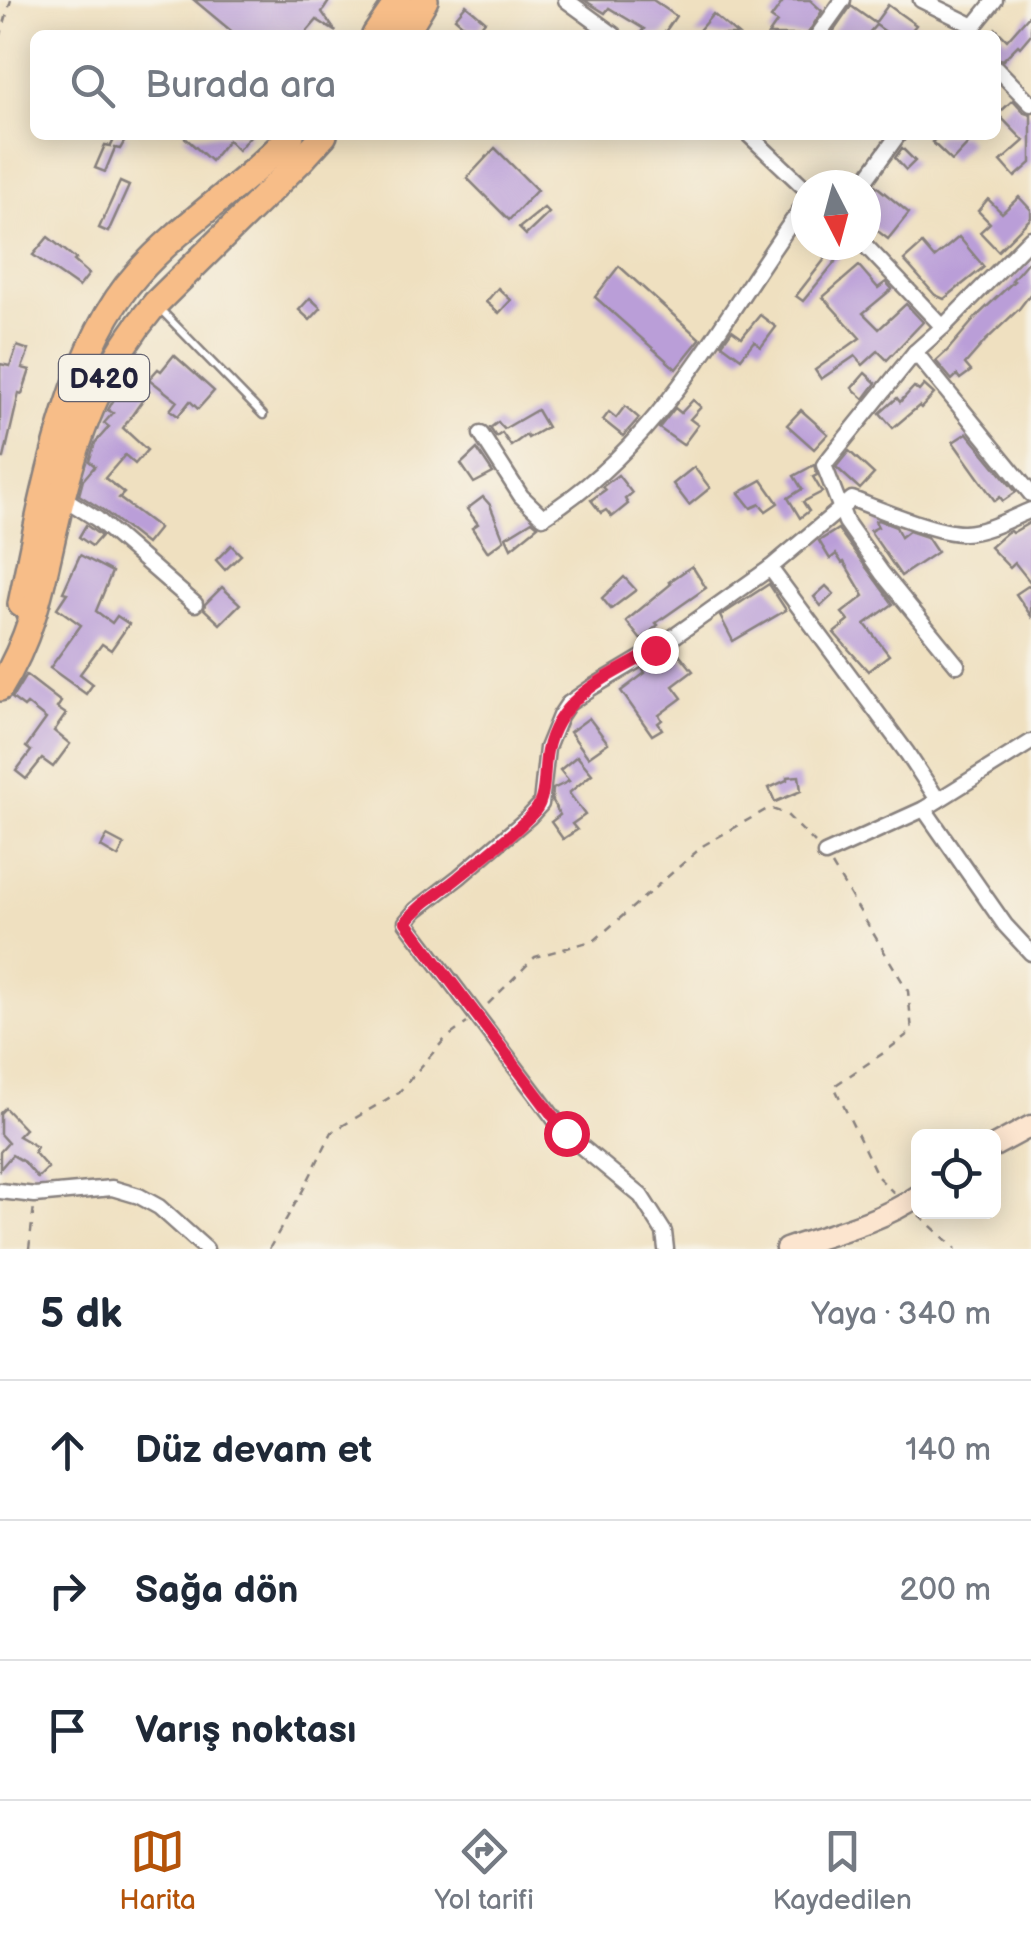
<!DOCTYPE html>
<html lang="tr">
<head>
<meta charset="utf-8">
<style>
	:root { --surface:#fff; --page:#f2f2f3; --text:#1f2937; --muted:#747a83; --line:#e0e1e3; --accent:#b45309 }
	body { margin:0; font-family:"Balsamiq Sans",sans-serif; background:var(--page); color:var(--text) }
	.controls { position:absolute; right:30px; bottom:30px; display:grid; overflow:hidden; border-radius:15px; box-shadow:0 5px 25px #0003 }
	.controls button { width:90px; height:90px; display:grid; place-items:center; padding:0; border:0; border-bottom:2px solid var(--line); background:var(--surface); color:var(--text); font:50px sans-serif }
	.compass { position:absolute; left:791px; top:170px; width:90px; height:90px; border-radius:50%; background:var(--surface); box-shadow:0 5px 25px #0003; rotate:174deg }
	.stop { position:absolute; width:30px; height:30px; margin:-22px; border:8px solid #e11d48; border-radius:50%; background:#fff }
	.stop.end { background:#e11d48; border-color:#fff; box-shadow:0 2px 10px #0008 }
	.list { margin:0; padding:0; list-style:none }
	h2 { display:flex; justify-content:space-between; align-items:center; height:130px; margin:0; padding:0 40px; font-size:42px }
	h2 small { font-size:32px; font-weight:400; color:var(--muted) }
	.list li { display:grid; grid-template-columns:65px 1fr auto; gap:30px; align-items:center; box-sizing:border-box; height:140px; padding:0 40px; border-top:2px solid var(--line) }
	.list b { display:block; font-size:38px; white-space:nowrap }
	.list em { font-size:32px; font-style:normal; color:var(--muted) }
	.icon { flex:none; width:55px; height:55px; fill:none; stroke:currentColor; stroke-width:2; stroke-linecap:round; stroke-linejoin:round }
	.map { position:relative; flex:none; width:1031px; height:1249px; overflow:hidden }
	.search { position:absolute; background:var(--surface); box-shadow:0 5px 25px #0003; left:30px; right:30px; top:30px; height:110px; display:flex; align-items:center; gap:25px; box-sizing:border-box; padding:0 35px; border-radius:15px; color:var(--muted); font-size:38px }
	.sheet { height:550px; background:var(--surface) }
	nav { display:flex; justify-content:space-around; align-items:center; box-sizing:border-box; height:140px; border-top:2px solid var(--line); background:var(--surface); font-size:28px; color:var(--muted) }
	nav a { display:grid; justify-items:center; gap:5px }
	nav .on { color:var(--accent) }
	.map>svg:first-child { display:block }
	.building { fill:#ba9ed8 }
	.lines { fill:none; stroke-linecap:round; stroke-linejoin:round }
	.lane-casing { stroke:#88817e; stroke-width:11 }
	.street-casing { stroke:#88817e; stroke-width:19 }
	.secondary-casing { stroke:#88817e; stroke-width:25 }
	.highway-casing { stroke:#88817e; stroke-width:30 }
	.path { stroke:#88817e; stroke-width:2.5; stroke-dasharray:8 8; stroke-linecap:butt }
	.lane { stroke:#fff; stroke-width:6 }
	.street { stroke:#fff; stroke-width:14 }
	.secondary { stroke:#fce5cf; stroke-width:20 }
	.highway { stroke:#f7bd88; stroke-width:25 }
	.route { stroke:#e11d48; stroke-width:12 }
	.labels { text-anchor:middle; stroke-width:10; stroke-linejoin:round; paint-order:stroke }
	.shield { fill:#f7f3e8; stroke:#62616f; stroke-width:2.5 }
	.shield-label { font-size:28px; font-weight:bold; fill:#22223b }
</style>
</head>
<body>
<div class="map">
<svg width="1031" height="1249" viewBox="0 0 1031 1249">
	<rect width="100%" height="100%" fill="#f7f3e8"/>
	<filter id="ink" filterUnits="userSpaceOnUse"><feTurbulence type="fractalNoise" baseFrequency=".01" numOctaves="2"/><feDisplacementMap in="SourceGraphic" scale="20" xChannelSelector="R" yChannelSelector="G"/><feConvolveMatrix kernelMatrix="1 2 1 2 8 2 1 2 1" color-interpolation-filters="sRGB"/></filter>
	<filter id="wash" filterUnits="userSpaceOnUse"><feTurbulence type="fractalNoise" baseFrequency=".0048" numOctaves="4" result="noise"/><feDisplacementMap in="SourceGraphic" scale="40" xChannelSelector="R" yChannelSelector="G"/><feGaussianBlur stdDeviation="2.25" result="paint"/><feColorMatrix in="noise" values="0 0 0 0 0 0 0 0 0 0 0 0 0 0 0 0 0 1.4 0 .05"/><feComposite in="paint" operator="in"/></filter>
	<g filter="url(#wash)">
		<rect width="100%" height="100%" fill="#efe0c0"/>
		<g id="blocks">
			<g class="building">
				<polygon points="194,0 330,0 322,12 336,32 317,20 304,35 236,35"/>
				<polygon points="584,0 653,0 676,16 663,35 648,35 642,31 644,29 609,8 605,13"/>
				<polygon points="784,0 810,0 822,11 807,35 768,35 777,22 771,18"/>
				<polygon points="466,5 485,21 477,31 472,27 469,30 455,18"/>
				<polygon points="888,5 916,25 908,35 890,35 876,25 867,35 831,35 851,6 875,23"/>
				<polygon points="1031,13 1031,34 1020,47 1018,45 1003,60 996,58 996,29 1007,40"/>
				<polygon points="713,14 738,35 695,35"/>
				<polygon points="1013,100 1024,112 1031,114 1031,163 1015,177 1001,161 1024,141 998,114"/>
				<polygon points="116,135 128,135 120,149 115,148 105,172 95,168 105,145 111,146"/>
				<polygon points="182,135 251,135 238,150 228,140 211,161"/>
				<polygon points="940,135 963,135 970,142 952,161 932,142"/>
				<polygon points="495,148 537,190 509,220 467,178"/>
				<polygon points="902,148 915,161 906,170 895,158"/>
				<polygon points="120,182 129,186 108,232 99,228"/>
				<polygon points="875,185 909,213 888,239 866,222 866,195"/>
				<polygon points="1019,197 1031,210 1031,218 998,251 980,232 990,223 978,211 988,199 1002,213"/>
				<polygon points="544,208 549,213 526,235 519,228"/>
				<polygon points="48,237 76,259 74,261 89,274 79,287 33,255"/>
				<polygon points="959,237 984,267 944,299 935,295 904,260 922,244 934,258"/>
				<polygon points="829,245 849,245 803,301 796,296 828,255 824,251"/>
				<polygon points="1031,258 1031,293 1019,309 986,340 965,364 971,371 960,379 957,375 952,380 936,361 947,351 977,316 1014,281 1012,280"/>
				<polygon points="619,266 700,339 676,369 595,297"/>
				<polygon points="859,266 878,288 886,282 892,289 863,313 879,329 906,304 923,322 887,360 878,351 863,365 855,356 821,379 815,370 860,338 823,297"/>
				<polygon points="498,288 511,300 499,313 486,302"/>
				<polygon points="310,298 321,308 310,320 299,310"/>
				<polygon points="760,315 776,327 761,347 754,341 741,358 722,344 732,330 742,337"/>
				<polygon points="17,346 29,350 22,368 30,370 22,394 19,393 4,458 0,458 0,364 10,366"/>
				<polygon points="174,355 214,391 198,409 190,401 178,416 170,410 177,401 149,379 158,369 161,371"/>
				<polygon points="865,373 876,383 864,399 852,388"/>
				<polygon points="127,376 149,391 123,428 147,450 135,464 125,455 105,478 124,493 119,498 159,528 146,544 103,510 79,495 83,480 95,466 89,461 95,443 109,427 104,423 113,413 108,410"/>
				<polygon points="924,385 934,394 921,408 919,406 893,428 880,413 897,398 900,402 914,387 919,391"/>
				<polygon points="693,400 701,407 690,419 698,425 683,445 659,428 675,408 681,413"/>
				<polygon points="625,406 639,418 623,436 603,420 609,412 616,418"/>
				<polygon points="537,410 547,427 528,438 526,435 511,446 502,433 496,437 490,428 498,422 504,429"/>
				<polygon points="801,410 828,434 814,449 787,425"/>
				<polygon points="967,433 1016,492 1003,501 1000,497 995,501 953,442"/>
				<polygon points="477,449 493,473 474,483 461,464"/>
				<polygon points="849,451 874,474 860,489 836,467"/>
				<polygon points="814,465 817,475 813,477 822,492 803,502 809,511 800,518 788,498 802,489 794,476"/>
				<polygon points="694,467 710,488 689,505 673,484"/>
				<polygon points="618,475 632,493 625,499 628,504 612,517 606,510 601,513 591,500 605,490 602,487"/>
				<polygon points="762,480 778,503 766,511 760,504 751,508 739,493"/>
				<polygon points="483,497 490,505 504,540 488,552 472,528 478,524 467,509"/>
				<polygon points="878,520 896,527 901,537 909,531 927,537 937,552 901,576 870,531 878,527 875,521"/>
				<polygon points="532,521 538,526 511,548 506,537"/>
				<polygon points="1031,522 1031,583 1015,563 1010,568 990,547 1006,533 1010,531 1012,533"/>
				<polygon points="86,525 101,536 92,546 79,537"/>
				<polygon points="838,529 893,604 865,624 889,655 868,671 834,633 849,621 842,613 864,596 844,562 842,563 836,554 830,559 819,541"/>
				<polygon points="231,545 241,555 225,570 216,560"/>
				<polygon points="80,555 112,572 96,611 112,623 117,616 129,624 111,650 102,644 80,674 93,684 86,694 50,668 81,625 57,608 67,593 63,592"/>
				<polygon points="692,566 706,588 656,623 658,625 641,640 626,621 671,584 669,582"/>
				<polygon points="624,577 636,590 611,609 602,598"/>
				<polygon points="769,584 786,610 733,641 720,616"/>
				<polygon points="1031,584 1031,616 1016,594"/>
				<polygon points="826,586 834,594 821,606 814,597"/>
				<polygon points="222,587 240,604 220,624 204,609 205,604"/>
				<polygon points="676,650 693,671 673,686 682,698 659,715 662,720 658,723 662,729 652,735 621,691 645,673 643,670 656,662 658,664"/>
				<polygon points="26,675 61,702 57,708 66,714 54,731 70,744 53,767 42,759 26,779 16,771 31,751 26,747 46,719 27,704 24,707 12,698"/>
				<polygon points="589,718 608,743 588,757 570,732"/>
				<polygon points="577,756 592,774 569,793 585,815 572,824 577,830 563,839 551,822 560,815 552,801 553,789 569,781 560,770"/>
				<polygon points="799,776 801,791 775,802 769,788 787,780 787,777"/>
				<polygon points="107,836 124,845 118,857 101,847"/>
				<polygon points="5,1108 25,1129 18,1136 37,1147 34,1152 48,1168 38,1178 24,1162 12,1155 0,1169 0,1152 8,1143 0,1134 0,1113"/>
			</g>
		</g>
	</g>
	<g filter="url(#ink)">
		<use href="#blocks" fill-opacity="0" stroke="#88817e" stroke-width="2.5"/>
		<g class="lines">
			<defs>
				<polyline id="lane" points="159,308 263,415"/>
				<g id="street">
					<polyline points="566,0 614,35"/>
					<polyline points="921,0 974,26"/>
					<polyline points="974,34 974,26 995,0"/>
					<polyline points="818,35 843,0"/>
					<polyline points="996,68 1031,104"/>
					<polyline points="749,135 806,189"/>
					<polyline points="862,185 898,135"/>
					<polyline points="865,245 943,327"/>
					<polyline points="915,352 1031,494"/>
					<path d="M481,434L521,496L543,517C663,443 725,312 806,202"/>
					<polyline points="62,497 97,519 195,604"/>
					<polyline points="770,568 907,753 938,800"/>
					<polyline points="957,665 882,573 846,522 824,465 915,352 943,327 1031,238"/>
					<polyline points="924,809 1005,925 1031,953"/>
					<polyline points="825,854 924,809 1031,742"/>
					<polyline points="0,1191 35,1195 112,1188 139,1196 159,1207 206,1249"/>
					<path d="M666,1249L664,1232L641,1196L565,1133L406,922L416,910L459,877L529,817L541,804L547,748L560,716L568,704L591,688L655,650L770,568L852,499C879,509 938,534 964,533C987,532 1011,518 1031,510"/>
				</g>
				<g id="secondary">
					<polyline points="994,1146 1031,1126"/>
					<path d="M786,1249C830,1234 880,1222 918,1196"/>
				</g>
				<g id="highway">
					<polyline points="375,35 399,0"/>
					<polyline points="404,35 425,0"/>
					<path d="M21,604C42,504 67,351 137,274C183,222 244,186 291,135"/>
					<path d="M0,688C39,625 44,566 62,497C81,422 105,364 155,304L302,159L324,135"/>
				</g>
			</defs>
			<use href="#lane" class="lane-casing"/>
			<use href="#street" class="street-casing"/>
			<use href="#secondary" class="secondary-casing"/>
			<use href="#highway" class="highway-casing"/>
			<g class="path">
				<polyline points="0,38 11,0"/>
				<polyline points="832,865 908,991 912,1031 885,1052 834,1086 878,1177 894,1193"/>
				<polyline points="488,1004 535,957 595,940 704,845 769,808 786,814 815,843"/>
				<polyline points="919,1215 956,1249"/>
				<polyline points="29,1249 34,1206"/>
				<polyline points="269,1249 303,1190 332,1132 399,1092 445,1039 467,1023"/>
			</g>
			<use href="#lane" class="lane"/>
			<use href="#street" class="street"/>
			<use href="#secondary" class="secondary"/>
			<use href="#highway" class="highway"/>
		</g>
	</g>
	<g class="lines" filter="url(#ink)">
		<path class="route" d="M566,1133L406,922C421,903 441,892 459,877C484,857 513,835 535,811C547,796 543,770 547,751C558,695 610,676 655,650"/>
	</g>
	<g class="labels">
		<rect class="shield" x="59" y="355" width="90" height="46" rx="8"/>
		<g class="shield-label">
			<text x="104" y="388">D420</text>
		</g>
	</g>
</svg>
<div class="controls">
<button><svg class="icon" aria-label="locate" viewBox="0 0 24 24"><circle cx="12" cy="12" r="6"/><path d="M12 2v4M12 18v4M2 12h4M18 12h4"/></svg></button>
</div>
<svg class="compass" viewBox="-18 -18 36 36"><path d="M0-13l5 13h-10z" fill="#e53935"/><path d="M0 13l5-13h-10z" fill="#747a83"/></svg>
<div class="stop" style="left:566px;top:1133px"></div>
<div class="stop end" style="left:655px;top:650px"></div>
<div class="search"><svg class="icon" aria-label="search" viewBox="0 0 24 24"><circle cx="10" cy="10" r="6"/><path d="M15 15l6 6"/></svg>Burada ara</div>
</div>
<section class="sheet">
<h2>5 dk<small>Yaya · 340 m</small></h2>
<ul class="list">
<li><svg class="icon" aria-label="ahead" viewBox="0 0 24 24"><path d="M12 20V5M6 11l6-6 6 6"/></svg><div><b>Düz devam et</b></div><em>140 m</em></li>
<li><svg class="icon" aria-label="right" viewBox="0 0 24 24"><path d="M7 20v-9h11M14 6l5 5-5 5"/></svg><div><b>Sağa dön</b></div><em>200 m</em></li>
<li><svg class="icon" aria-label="arrive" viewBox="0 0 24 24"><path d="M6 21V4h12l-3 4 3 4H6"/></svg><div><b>Varış noktası</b></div></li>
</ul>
</section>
<nav>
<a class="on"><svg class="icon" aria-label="map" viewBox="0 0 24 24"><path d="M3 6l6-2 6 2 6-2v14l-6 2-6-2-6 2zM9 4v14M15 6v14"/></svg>Harita</a>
<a><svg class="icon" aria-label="directions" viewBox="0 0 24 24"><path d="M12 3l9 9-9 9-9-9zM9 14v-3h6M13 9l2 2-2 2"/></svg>Yol tarifi</a>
<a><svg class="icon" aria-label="saved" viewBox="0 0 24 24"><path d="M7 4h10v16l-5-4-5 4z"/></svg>Kaydedilen</a>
</nav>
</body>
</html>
